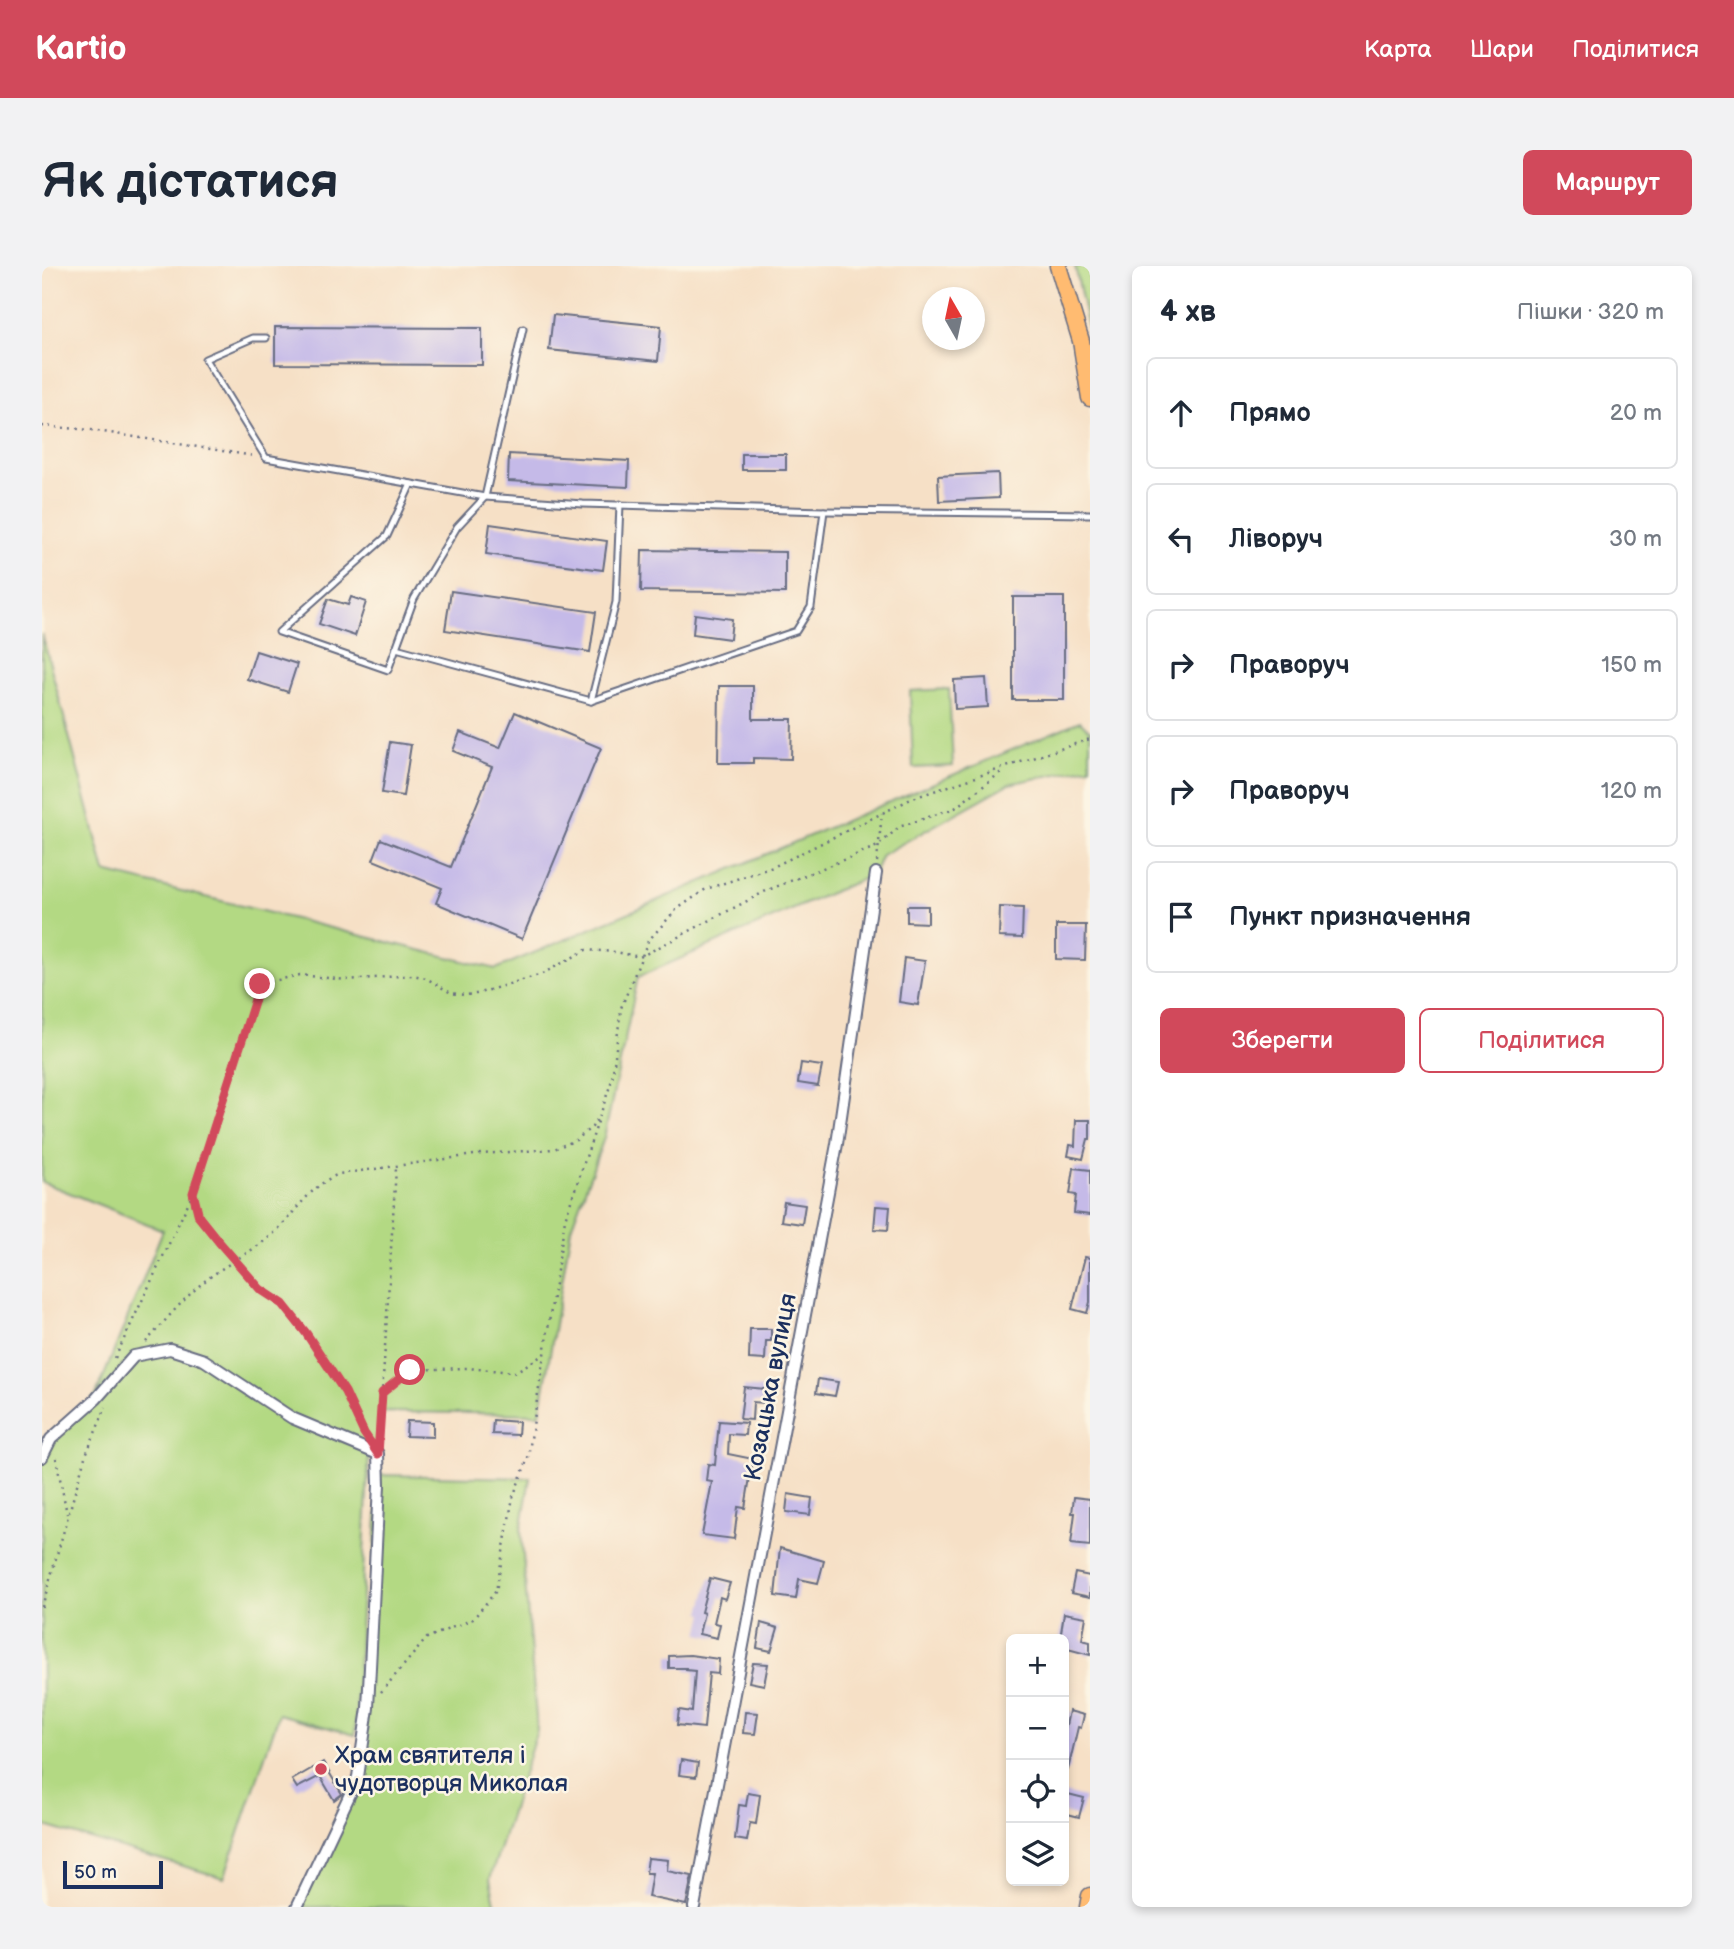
<!DOCTYPE html>
<html lang="uk">
<head>
<meta charset="utf-8">
<style>
	:root { --surface:#fff; --page:#f2f2f3; --text:#1f2937; --muted:#747a83; --line:#e0e1e3; --accent:#d1495b }
	body { margin:0; font-family:"Balsamiq Sans",sans-serif; background:var(--page); color:var(--text) }
	.controls { position:absolute; right:21px; bottom:21px; display:grid; overflow:hidden; border-radius:10px; box-shadow:0 4px 10px #0003 }
	.controls button { width:63px; height:63px; display:grid; place-items:center; padding:0; border:0; border-bottom:2px solid var(--line); background:var(--surface); color:var(--text); font:35px sans-serif }
	.compass { position:absolute; left:880px; top:21px; width:63px; height:63px; border-radius:50%; background:var(--surface); box-shadow:0 4px 10px #0003; rotate:351deg }
	.scale { position:absolute; left:21px; bottom:18px; width:100px; box-sizing:border-box; padding-left:7px; border:4px solid #1b2f5e; border-top:0; font-size:19px; line-height:24px; white-space:nowrap; color:#1b2f5e; -webkit-text-stroke:5px #fcf5e5; paint-order:stroke }
	.stop { position:absolute; width:21px; height:21px; margin:-16px; border:5px solid #d1495b; border-radius:50%; background:#fff }
	.stop.end { background:#d1495b; border-color:#fff; box-shadow:0 2px 7px #0008 }
	.list { margin:0; padding:0; list-style:none }
	h2 { display:flex; justify-content:space-between; align-items:center; height:91px; margin:0; padding:0 28px; font-size:30px }
	h2 small { font-size:23px; font-weight:400; color:var(--muted) }
	.list li { display:grid; grid-template-columns:46px 1fr auto; gap:21px; align-items:center; box-sizing:border-box; height:112px; margin:0 14px 14px; padding:0 14px; border:2px solid var(--line); border-radius:10px }
	.list b { display:block; font-size:26px; white-space:nowrap }
	.list em { font-size:23px; font-style:normal; color:var(--muted) }
	.actions { display:flex; gap:14px; padding:21px 28px }
	.actions a { flex:1; padding:16px 0; border:2px solid var(--accent); border-radius:10px; text-align:center; font-size:24px; color:var(--accent) }
	.actions .main { background:var(--accent); color:#fff }
	.icon { flex:none; width:38px; height:38px; fill:none; stroke:currentColor; stroke-width:2; stroke-linecap:round; stroke-linejoin:round }
	.map { position:relative; flex:none; width:1048px; height:1641px; overflow:hidden; border-radius:10px }
	header { display:flex; align-items:center; gap:42px; box-sizing:border-box; height:98px; padding:0 35px; background:var(--accent); color:#fff }
	header strong { font-size:33px }
	nav { display:flex; gap:38px; margin-inline-start:auto; font-size:24px }
	.intro { display:flex; align-items:center; justify-content:space-between; box-sizing:border-box; height:168px; padding:0 42px }
	h1 { margin:0; font-size:49px }
	.button { padding:18px 32px; border-radius:10px; background:var(--accent); color:#fff; font-size:24px; font-weight:700 }
	main { display:flex; gap:42px; padding:0 42px }
	aside { flex:1; background:var(--surface); border-radius:10px; box-shadow:0 4px 10px #0003 }
	.map>svg:first-child { display:block }
	.green { fill:#b3d983; stroke:#678470; stroke-width:2 }
	.building { fill:#c5bae8 }
	.lines { fill:none; stroke-linecap:round; stroke-linejoin:round }
	.service-casing { stroke:#686d82; stroke-width:9 }
	.minor-casing { stroke:#686d82; stroke-width:14 }
	.primary-casing { stroke:#686d82; stroke-width:19 }
	.path { stroke:#686d82; stroke-width:2.5; stroke-dasharray:2 5; stroke-linecap:butt }
	.service { stroke:#fff; stroke-width:5 }
	.minor { stroke:#fff; stroke-width:10 }
	.primary { stroke:#ffbb71; stroke-width:16 }
	.route { stroke:#d1495b; stroke-width:9 }
	.poi-dot { fill:#d1495b; stroke:#fcf5e5; stroke-width:2.5 }
	.labels { text-anchor:middle; stroke-width:5; stroke-linejoin:round; paint-order:stroke }
	.street-label { font-size:24px; fill:#1b2f5e; stroke:#fcf5e5 }
	.poi-label { font-size:24px; fill:#1b2f5e; stroke:#fcf5e5; text-anchor:start }
</style>
</head>
<body>
<header>
<strong>Kartio</strong>
<nav><a>Карта</a><a>Шари</a><a>Поділитися</a></nav>
</header>
<div class="intro"><h1>Як дістатися</h1><a class="button">Маршрут</a></div>
<main>
<div class="map">
<svg width="1048" height="1641" viewBox="0 0 1048 1641">
	<rect width="100%" height="100%" fill="#fcf5e5"/>
	<filter id="ink" filterUnits="userSpaceOnUse"><feTurbulence type="fractalNoise" baseFrequency=".0143" numOctaves="2"/><feDisplacementMap in="SourceGraphic" scale="14" xChannelSelector="R" yChannelSelector="G"/><feConvolveMatrix kernelMatrix="1 2 1 2 8 2 1 2 1" color-interpolation-filters="sRGB"/></filter>
	<filter id="wash" filterUnits="userSpaceOnUse"><feTurbulence type="fractalNoise" baseFrequency=".00686" numOctaves="4" result="noise"/><feDisplacementMap in="SourceGraphic" scale="28" xChannelSelector="R" yChannelSelector="G"/><feGaussianBlur stdDeviation="1.57" result="paint"/><feColorMatrix in="noise" values="0 0 0 0 0 0 0 0 0 0 0 0 0 0 0 0 0 1.4 0 .05"/><feComposite in="paint" operator="in"/></filter>
	<g filter="url(#wash)">
		<rect width="100%" height="100%" fill="#f6e0c6"/>
		<g class="green">
			<polygon points="1033,0 1048,0 1048,71"/>
			<polygon points="0,368 63,606 454,703 1038,455 1048,465 1048,501 967,518 840,589 832,608 596,711 562,872 529,962 498,1148 340,1146 337,1187 251,1151 163,1093 128,1082 91,1089 53,1132 121,964 0,916"/>
			<polygon points="907,423 911,500 871,502 868,425"/>
			<polygon points="128,1084 162,1095 249,1153 327,1186 313,1469 237,1448 182,1612 0,1559 0,1193 10,1174 92,1091"/>
			<polygon points="338,1209 488,1212 479,1264 495,1464 448,1613 454,1641 256,1641 317,1512"/>
		</g>
		<g id="blocks">
			<g class="building">
				<polygon points="511,49 619,60 616,95 507,84"/>
				<polygon points="233,61 440,62 440,99 233,98"/>
				<polygon points="467,188 587,195 586,221 466,215"/>
				<rect x="700" y="188" width="44" height="16"/>
				<polygon points="956,207 957,232 897,235 896,210"/>
				<polygon points="448,258 565,275 561,304 444,288"/>
				<polygon points="600,284 743,286 743,327 599,325"/>
				<polygon points="409,325 554,346 548,386 403,364"/>
				<polygon points="309,331 324,336 313,370 277,358 286,333 306,339"/>
				<rect x="971" y="331" width="51" height="103"/>
				<polygon points="653,348 690,353 688,373 651,368"/>
				<polygon points="214,385 255,398 246,426 205,413"/>
				<polygon points="944,412 946,441 913,443 912,414"/>
				<polygon points="677,420 711,420 711,453 750,453 749,493 711,492 711,497 676,497"/>
				<polygon points="473,446 559,482 480,673 394,637 400,622 331,594 339,573 409,601 450,501 411,485 418,466 458,482"/>
				<polygon points="348,476 369,479 361,530 340,527"/>
				<polygon points="865,640 886,640 886,657 865,656"/>
				<polygon points="958,641 981,642 980,672 957,671"/>
				<polygon points="1014,659 1044,659 1043,694 1014,693"/>
				<polygon points="862,692 883,695 876,739 857,736"/>
				<polygon points="759,797 780,800 776,820 756,817"/>
				<polygon points="1034,854 1048,854 1048,873 1046,873 1041,893 1026,890 1028,879 1033,880"/>
				<polygon points="1032,902 1048,904 1048,949 1032,947 1034,929 1028,928"/>
				<polygon points="742,936 763,939 760,958 739,955"/>
				<polygon points="834,940 848,941 846,964 832,963"/>
				<polygon points="1043,991 1048,992 1048,1036 1045,1047 1030,1043"/>
				<polygon points="708,1063 729,1063 729,1075 724,1075 723,1094 707,1093"/>
				<polygon points="776,1113 796,1116 793,1130 774,1127"/>
				<polygon points="702,1121 723,1123 722,1137 711,1136 710,1154 698,1153"/>
				<polygon points="451,1154 477,1156 476,1169 450,1168"/>
				<polygon points="365,1155 391,1156 391,1171 364,1170"/>
				<polygon points="677,1155 704,1157 703,1169 687,1168 686,1188 711,1193 703,1242 696,1241 692,1273 660,1269 670,1216 664,1215 666,1198 673,1199"/>
				<polygon points="746,1228 770,1232 768,1249 744,1246"/>
				<polygon points="1032,1231 1048,1233 1048,1280 1029,1278 1033,1247 1030,1247"/>
				<polygon points="738,1282 782,1295 776,1317 757,1313 754,1333 733,1330"/>
				<polygon points="1033,1307 1048,1310 1048,1331 1029,1327"/>
				<polygon points="668,1312 688,1317 683,1333 678,1331 672,1357 678,1358 675,1372 657,1368 662,1347 659,1346"/>
				<polygon points="1022,1347 1044,1351 1040,1374 1048,1376 1048,1389 1022,1382 1022,1373 1018,1373"/>
				<polygon points="719,1357 736,1362 729,1385 715,1382"/>
				<polygon points="648,1389 677,1393 676,1408 667,1407 662,1462 635,1459 637,1444 650,1446 653,1405 644,1404 644,1402 627,1402 627,1390"/>
				<polygon points="711,1397 726,1398 722,1419 707,1416"/>
				<polygon points="1027,1445 1042,1449 1039,1462 1036,1461 1026,1504 1022,1504 1022,1469"/>
				<polygon points="703,1446 716,1447 713,1468 701,1467"/>
				<polygon points="639,1494 656,1497 654,1511 637,1509"/>
				<polygon points="281,1496 300,1528 292,1534 278,1510 255,1522 250,1514"/>
				<polygon points="706,1527 718,1529 714,1558 708,1557 705,1575 693,1573 697,1539 704,1540"/>
				<polygon points="1022,1527 1042,1532 1037,1551 1022,1547"/>
				<polygon points="606,1592 626,1594 625,1605 650,1610 644,1639 606,1631 610,1607 604,1607"/>
			</g>
		</g>
	</g>
	<g filter="url(#ink)">
		<use href="#blocks" fill-opacity="0" stroke="#686d82" stroke-width="2"/>
		<g class="lines">
			<defs>
				<g id="service">
					<polyline points="224,72 211,72 163,93 224,192 443,231 541,238 782,245 1048,248"/>
					<polyline points="369,218 345,270 237,366 346,404 372,333 415,261 443,231 481,63"/>
					<polyline points="354,382 549,435 574,336 578,238"/>
					<polyline points="549,435 754,365 769,341 782,245"/>
				</g>
				<g id="minor">
					<polyline points="0,1191 9,1173 54,1133 92,1090 128,1083 162,1094 250,1152 336,1188 337,1219 326,1442 316,1511 255,1641"/>
					<polyline points="652,1641 795,878 834,607"/>
				</g>
				<g id="primary">
					<polyline points="1016,0 1039,75 1048,132"/>
					<polyline points="1046,1641 1048,1630"/>
				</g>
			</defs>
			<use href="#service" class="service-casing"/>
			<use href="#minor" class="minor-casing"/>
			<use href="#primary" class="primary-casing"/>
			<g class="path">
				<polyline points="0,160 49,164 212,190"/>
				<polyline points="835,596 840,547"/>
				<polyline points="151,927 157,951 177,976 218,1023 241,1038 264,1067 303,1126 325,1171"/>
				<path d="M104,1076C124,1054 144,1029 168,1011C188,996 211,985 230,969C253,948 267,920 297,908L439,888L512,883L534,874L550,861L557,850"/>
				<polyline points="73,1092 151,927 218,718 258,709 305,714 371,709 384,712 409,727 422,729 434,728 500,708 544,684 574,686 598,691 726,624 836,580 857,561 913,542 962,504"/>
				<polyline points="340,1127 368,1104 425,1102 473,1106 501,1089"/>
				<polyline points="337,1178 354,902"/>
				<polyline points="14,1192 25,1248"/>
				<polyline points="0,1341 43,1191 64,1141"/>
				<polyline points="339,1426 385,1372 431,1353 454,1325 471,1231 486,1192 523,953 570,814 579,742 606,675 634,644 664,623 731,601 871,532 1048,473"/>
			</g>
			<use href="#service" class="service"/>
			<use href="#minor" class="minor"/>
			<use href="#primary" class="primary"/>
		</g>
	</g>
	<g class="lines" filter="url(#ink)">
		<polyline class="route" points="218,718 151,927 157,951 177,976 218,1023 241,1038 264,1067 303,1126 322,1167 336,1188 340,1127 368,1104"/>
	</g>
	<circle class="poi-dot" cx="279" cy="1503" r="7"/>
	<g class="labels">
		<g class="street-label">
			<text transform="translate(728 1121) rotate(-79)" y="8">Козацька вулиця</text>
		</g>
		<g class="poi-label">
			<text x="293" y="1497">Храм святителя і<tspan x="293" dy="28">чудотворця Миколая</tspan></text>
		</g>
	</g>
</svg>
<div class="controls">
<button>+</button>
<button>−</button>
<button><svg class="icon" aria-label="locate" viewBox="0 0 24 24"><circle cx="12" cy="12" r="6"/><path d="M12 2v4M12 18v4M2 12h4M18 12h4"/></svg></button>
<button><svg class="icon" aria-label="layers" viewBox="0 0 24 24"><path d="M12 4l9 5-9 5-9-5zM3 14l9 5 9-5"/></svg></button>
</div>
<svg class="compass" viewBox="-18 -18 36 36"><path d="M0-13l5 13h-10z" fill="#e53935"/><path d="M0 13l5-13h-10z" fill="#747a83"/></svg>
<div class="scale">50 m</div>
<div class="stop" style="left:368px;top:1104px"></div>
<div class="stop end" style="left:218px;top:718px"></div>
</div>
<aside>
<h2>4 хв<small>Пішки · 320 m</small></h2>
<ul class="list">
<li><svg class="icon" aria-label="ahead" viewBox="0 0 24 24"><path d="M12 20V5M6 11l6-6 6 6"/></svg><div><b>Прямо</b></div><em>20 m</em></li>
<li><svg class="icon" aria-label="left" viewBox="0 0 24 24"><path d="M17 20v-9H6M10 6l-5 5 5 5"/></svg><div><b>Ліворуч</b></div><em>30 m</em></li>
<li><svg class="icon" aria-label="right" viewBox="0 0 24 24"><path d="M7 20v-9h11M14 6l5 5-5 5"/></svg><div><b>Праворуч</b></div><em>150 m</em></li>
<li><svg class="icon" aria-label="right" viewBox="0 0 24 24"><path d="M7 20v-9h11M14 6l5 5-5 5"/></svg><div><b>Праворуч</b></div><em>120 m</em></li>
<li><svg class="icon" aria-label="arrive" viewBox="0 0 24 24"><path d="M6 21V4h12l-3 4 3 4H6"/></svg><div><b>Пункт призначення</b></div></li>
</ul>
<div class="actions"><a class="main">Зберегти</a><a>Поділитися</a></div>
</aside>
</main>
</body>
</html>
